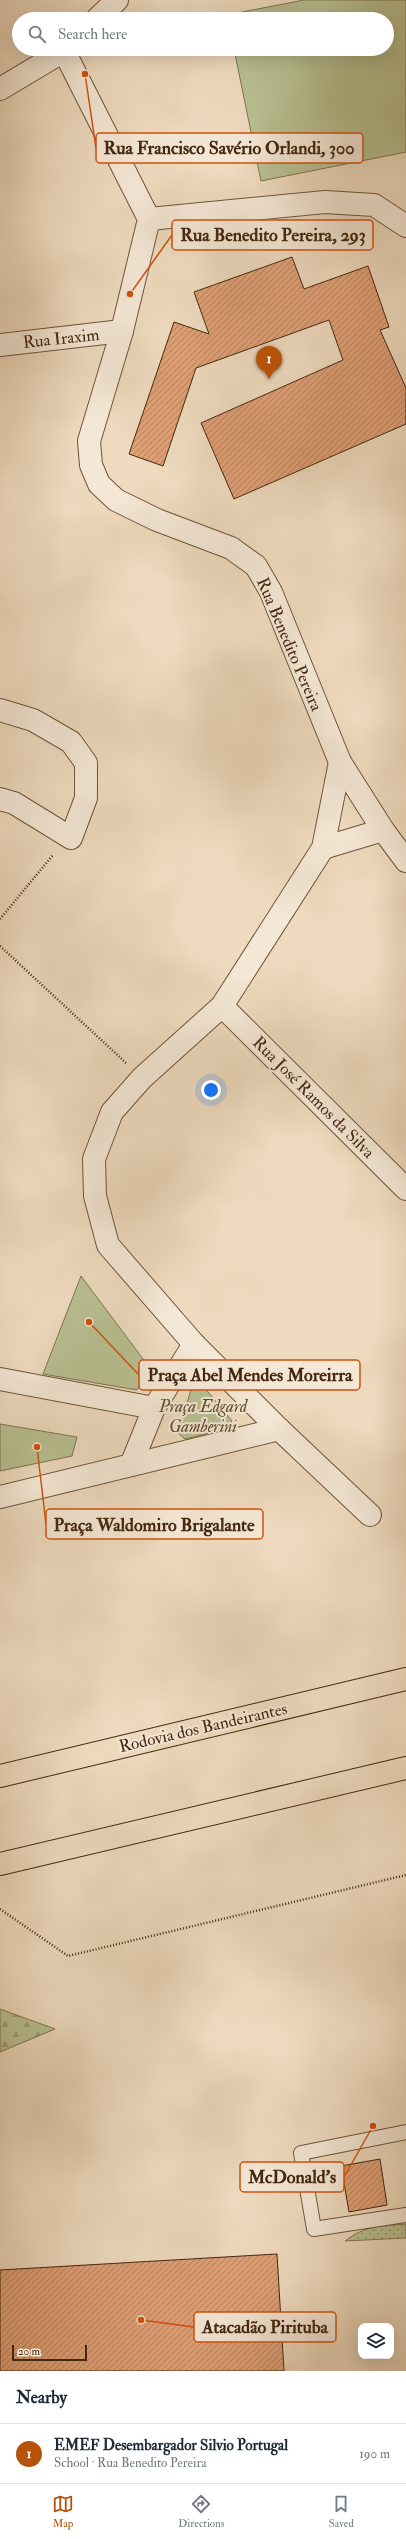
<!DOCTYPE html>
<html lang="en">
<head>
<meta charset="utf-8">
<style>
	:root { --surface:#fff; --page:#f2f2f3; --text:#1f2937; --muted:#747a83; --line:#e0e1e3; --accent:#b45309 }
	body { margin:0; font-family:"IM FELL Double Pica",serif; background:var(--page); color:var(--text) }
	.controls { position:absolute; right:12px; bottom:12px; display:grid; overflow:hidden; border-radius:8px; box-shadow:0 4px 16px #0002 }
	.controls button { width:36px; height:36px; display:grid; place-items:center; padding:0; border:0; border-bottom:1px solid var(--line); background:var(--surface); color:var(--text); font:20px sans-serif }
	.scale { position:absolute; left:12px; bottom:10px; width:75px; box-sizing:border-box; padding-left:4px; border:2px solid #43270e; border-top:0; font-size:11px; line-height:14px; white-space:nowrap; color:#43270e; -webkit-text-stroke:3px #f4e7d5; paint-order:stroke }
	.you { position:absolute; left:211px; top:1090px; width:14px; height:14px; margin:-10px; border:3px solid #fff; border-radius:50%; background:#1a73e8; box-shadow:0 0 0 6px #1a73e833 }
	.badge { display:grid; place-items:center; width:26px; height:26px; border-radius:50%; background:var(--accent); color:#fff; font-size:13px; font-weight:700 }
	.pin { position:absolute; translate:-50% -33px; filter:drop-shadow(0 1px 2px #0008) }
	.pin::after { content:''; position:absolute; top:21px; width:14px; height:12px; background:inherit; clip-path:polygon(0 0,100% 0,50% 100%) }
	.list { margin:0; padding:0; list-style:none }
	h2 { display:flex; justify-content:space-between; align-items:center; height:52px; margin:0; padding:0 16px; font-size:17px }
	h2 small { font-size:13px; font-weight:400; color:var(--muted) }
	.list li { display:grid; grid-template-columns:26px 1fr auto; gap:12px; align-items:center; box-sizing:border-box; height:60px; padding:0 16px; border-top:1px solid var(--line) }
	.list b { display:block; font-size:15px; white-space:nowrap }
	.list p { margin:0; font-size:13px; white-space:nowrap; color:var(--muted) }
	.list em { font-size:13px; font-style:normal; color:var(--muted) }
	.icon { flex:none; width:22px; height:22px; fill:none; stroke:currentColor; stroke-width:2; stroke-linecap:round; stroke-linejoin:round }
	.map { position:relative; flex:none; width:406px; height:2371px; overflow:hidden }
	.search { position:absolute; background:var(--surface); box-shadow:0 4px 16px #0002; left:12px; right:12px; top:12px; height:44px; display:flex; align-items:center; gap:10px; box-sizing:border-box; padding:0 14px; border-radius:22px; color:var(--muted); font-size:15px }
	.sheet { height:112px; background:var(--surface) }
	nav { display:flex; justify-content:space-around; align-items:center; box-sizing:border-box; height:56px; border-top:1px solid var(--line); background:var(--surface); font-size:11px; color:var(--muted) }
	nav a { display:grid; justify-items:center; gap:2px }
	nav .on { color:var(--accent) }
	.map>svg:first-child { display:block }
	.grass { fill:url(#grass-dots); stroke:#7e7450 }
	.forest { fill:url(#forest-firs); stroke:#7e7450 }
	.park { fill:#b8c092; stroke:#7e7450 }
	.building { fill:url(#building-hatch); stroke:#43270e }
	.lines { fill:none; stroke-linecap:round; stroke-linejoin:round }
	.lane-casing { stroke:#6e543a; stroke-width:16 }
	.street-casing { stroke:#6e543a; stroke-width:24 }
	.highway-casing { stroke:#43270e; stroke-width:24 }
	.path { stroke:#43270e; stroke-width:2.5; stroke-dasharray:1 2; stroke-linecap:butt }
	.lane { stroke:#f4e7d5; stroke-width:14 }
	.street { stroke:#f4e7d5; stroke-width:22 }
	.highway { stroke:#eedabe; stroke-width:22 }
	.labels { text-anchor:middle; stroke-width:4; stroke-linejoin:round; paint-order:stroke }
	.street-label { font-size:17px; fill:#43270e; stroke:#f4e7d5 }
	.park-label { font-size:17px; font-style:italic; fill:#604d2f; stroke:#f4e7d5 }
	.leader { fill:none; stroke:#cf520c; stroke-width:1.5 }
	.callout-dot { fill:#cf520c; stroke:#f4e7d5; stroke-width:1.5 }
	.callout { fill:#f4e7d5; stroke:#cf520c; stroke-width:1.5 }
	.callout-label { font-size:18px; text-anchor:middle; font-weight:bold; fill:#43270e }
</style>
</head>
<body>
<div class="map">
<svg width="406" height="2371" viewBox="0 0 406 2371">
	<defs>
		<pattern id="grass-dots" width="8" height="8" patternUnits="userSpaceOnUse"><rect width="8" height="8" fill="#b8c092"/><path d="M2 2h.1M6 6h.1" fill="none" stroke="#979c76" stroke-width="1.8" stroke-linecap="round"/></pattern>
		<pattern id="forest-firs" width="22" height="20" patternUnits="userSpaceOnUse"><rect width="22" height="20" fill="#b8c092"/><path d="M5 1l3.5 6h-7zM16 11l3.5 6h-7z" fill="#979c76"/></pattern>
		<pattern id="building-hatch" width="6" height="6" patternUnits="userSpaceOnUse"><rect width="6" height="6" fill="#dea077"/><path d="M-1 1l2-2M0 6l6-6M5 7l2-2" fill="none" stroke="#b68260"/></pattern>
	</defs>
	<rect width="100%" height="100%" fill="#eedabe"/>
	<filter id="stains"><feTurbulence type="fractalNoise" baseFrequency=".005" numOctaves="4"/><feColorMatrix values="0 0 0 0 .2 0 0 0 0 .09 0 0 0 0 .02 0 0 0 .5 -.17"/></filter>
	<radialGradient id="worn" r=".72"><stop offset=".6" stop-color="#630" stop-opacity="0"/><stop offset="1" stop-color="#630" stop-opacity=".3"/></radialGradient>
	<path class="grass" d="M406,2224V2238L345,2241C366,2225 381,2226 406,2224Z"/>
	<polygon class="forest" points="0,2009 55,2029 0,2052"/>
	<g class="park">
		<polygon points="304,0 406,0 406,152 261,181 234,49 387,49 387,19 228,19 227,15"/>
		<polygon points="81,1276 149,1367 137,1390 43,1374"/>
		<polygon points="200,1382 232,1421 226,1429 185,1439 178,1433 193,1383"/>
		<polygon points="0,1424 77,1437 72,1456 0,1471"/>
	</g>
	<g class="building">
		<polygon points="292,257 304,289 368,266 389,327 380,330 406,388 406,424 234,499 201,423 343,360 329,320 196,368 163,466 129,454 174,322 209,334 194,292"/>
		<polygon points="380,2159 387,2205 349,2212 341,2166"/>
		<polygon points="277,2254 284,2371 0,2371 0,2270"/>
	</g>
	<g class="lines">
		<defs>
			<polyline id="lane" points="406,2132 301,2153 314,2229 406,2215"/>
			<g id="street">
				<polyline points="97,19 117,0"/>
				<polyline points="64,51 149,219 122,331 89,441 91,465 99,484 116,500 157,520 231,548 256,566 271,592 340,762 383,830 406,861"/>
				<polyline points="0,89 67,49"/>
				<polyline points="149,219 325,202 374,205 406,226"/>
				<polyline points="0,345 122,331"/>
				<polyline points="0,710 33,720 71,742 86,763 86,798 71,838 14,803 0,799"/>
				<polyline points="340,762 323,848 222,1006 142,1078 112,1112 94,1159 95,1196 108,1245 194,1344 279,1429 370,1515"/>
				<polyline points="323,848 383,830"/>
				<polyline points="222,1006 406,1189"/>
				<polyline points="0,1379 154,1408"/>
				<polyline points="131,1465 154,1408 194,1344"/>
				<polyline points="0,1497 279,1429"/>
			</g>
			<g id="highway">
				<polyline points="0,1776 406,1679"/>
				<polyline points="0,1864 406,1768"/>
			</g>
		</defs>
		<use href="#lane" class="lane-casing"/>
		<use href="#street" class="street-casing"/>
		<use href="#highway" class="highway-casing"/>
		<g class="path">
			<polyline points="0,919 53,855"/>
			<polyline points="0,946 126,1063"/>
			<polyline points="0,1909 68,1956 406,1875"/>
		</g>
		<use href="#lane" class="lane"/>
		<use href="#street" class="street"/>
		<use href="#highway" class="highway"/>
	</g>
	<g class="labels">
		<g class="street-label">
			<text transform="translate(61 338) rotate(-6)" y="6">Rua Iraxim</text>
			<text transform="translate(290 644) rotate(67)" y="6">Rua Benedito Pereira</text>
			<text transform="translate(314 1097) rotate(45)" y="6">Rua José Ramos da Silva</text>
			<text transform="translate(203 1727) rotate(-13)" y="6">Rodovia dos Bandeirantes</text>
		</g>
		<g class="park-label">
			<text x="203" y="1412">Praça Edgard<tspan x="203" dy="20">Gamberini</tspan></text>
		</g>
	</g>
	<path class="leader" d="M85 74L96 148M130 294L172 235M89 1322L139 1375M37 1447L46 1524M373 2126L344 2177M141 2320L194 2327"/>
	<g class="callout-dot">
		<circle cx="85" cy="74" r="4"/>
		<circle cx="130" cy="294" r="4"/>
		<circle cx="89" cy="1322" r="4"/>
		<circle cx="37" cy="1447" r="4"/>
		<circle cx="373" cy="2126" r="4"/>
		<circle cx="141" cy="2320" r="4"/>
	</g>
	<g class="callout">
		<rect x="96" y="133" width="267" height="30" rx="4"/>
		<rect x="172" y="220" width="201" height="30" rx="4"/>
		<rect x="139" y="1360" width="221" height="30" rx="4"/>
		<rect x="46" y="1509" width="217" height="30" rx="4"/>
		<rect x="240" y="2162" width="104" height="30" rx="4"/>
		<rect x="194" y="2312" width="142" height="30" rx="4"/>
	</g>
	<g class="callout-label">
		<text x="229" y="154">Rua Francisco Savério Orlandi, 300</text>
		<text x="273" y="241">Rua Benedito Pereira, 293</text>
		<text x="250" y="1381">Praça Abel Mendes Moreirra</text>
		<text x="154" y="1531">Praça Waldomiro Brigalante</text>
		<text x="292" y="2183">McDonald's</text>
		<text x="265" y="2333">Atacadão Pirituba</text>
	</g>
	<rect width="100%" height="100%" filter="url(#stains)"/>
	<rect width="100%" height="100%" fill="url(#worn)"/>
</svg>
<div class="controls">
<button><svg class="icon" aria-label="layers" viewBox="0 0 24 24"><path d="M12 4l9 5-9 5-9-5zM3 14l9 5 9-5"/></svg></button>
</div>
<div class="scale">20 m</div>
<div class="you"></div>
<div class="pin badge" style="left:269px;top:379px">1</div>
<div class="search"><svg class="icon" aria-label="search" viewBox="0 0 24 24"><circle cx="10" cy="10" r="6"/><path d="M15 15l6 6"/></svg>Search here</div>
</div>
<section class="sheet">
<h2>Nearby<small></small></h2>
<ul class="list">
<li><span class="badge">1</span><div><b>EMEF Desembargador Silvio Portugal</b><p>School · Rua Benedito Pereira</p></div><em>190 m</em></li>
</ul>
</section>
<nav>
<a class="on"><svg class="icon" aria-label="map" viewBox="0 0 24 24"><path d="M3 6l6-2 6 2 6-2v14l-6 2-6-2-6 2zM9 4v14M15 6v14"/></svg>Map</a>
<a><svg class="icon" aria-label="directions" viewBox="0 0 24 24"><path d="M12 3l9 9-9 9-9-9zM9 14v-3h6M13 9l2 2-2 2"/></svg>Directions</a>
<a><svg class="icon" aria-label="saved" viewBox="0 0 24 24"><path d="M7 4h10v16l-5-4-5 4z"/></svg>Saved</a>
</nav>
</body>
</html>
